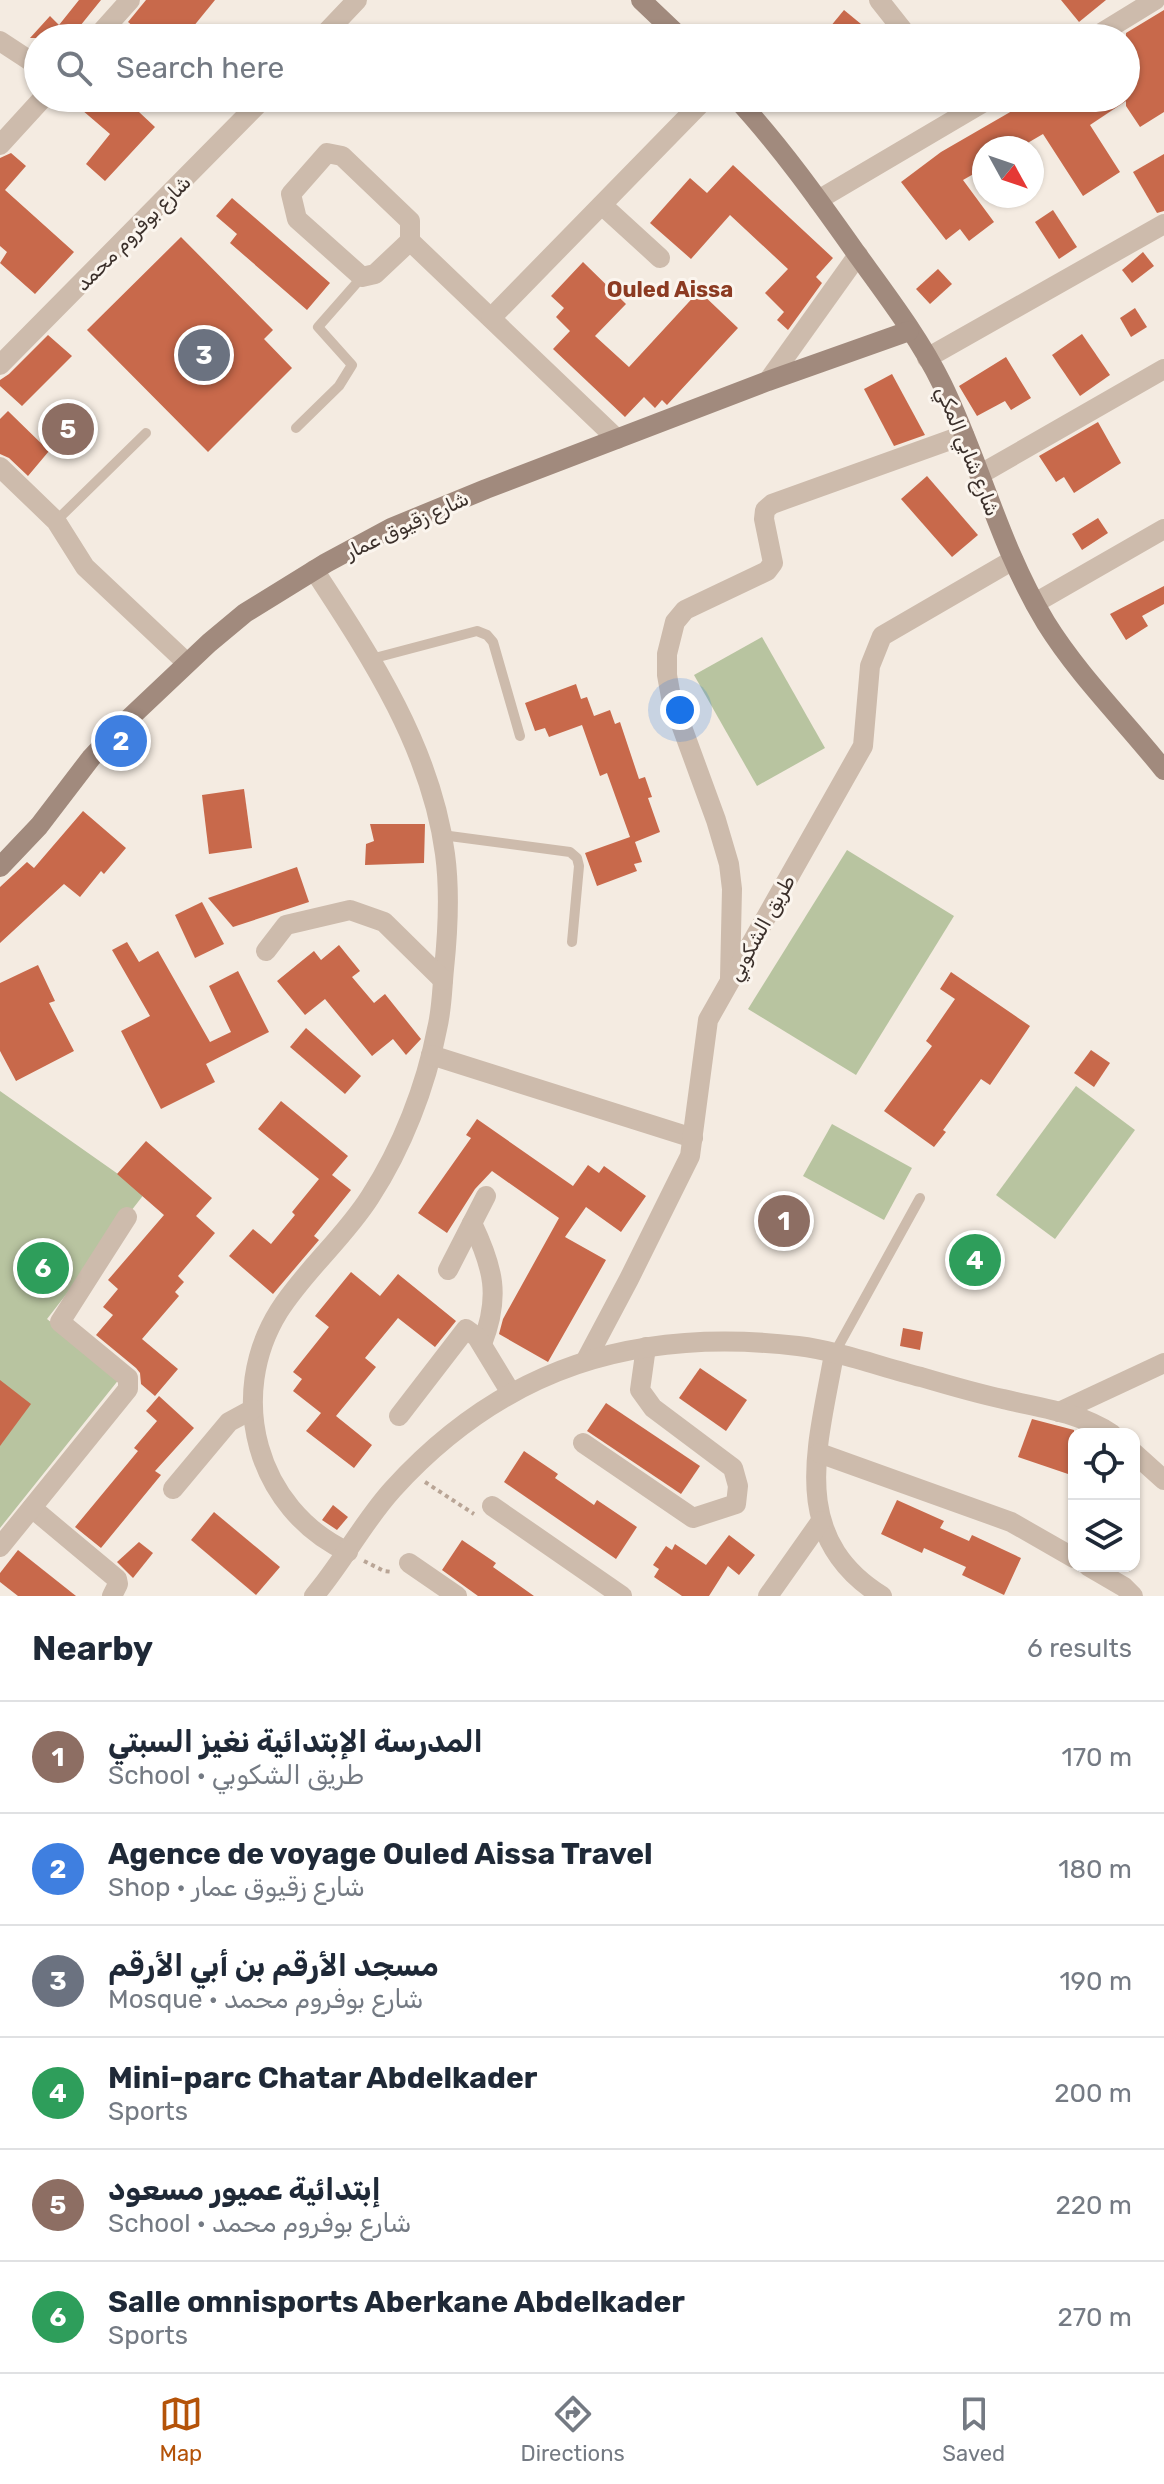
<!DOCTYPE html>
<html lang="en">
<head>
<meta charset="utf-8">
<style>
	:root { --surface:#fff; --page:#f6f6f7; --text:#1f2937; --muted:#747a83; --line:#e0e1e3; --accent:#b45309 }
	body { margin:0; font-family:Rubik,"Noto Naskh Arabic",sans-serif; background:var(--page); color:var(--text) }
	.controls { position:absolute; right:24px; bottom:24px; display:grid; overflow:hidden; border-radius:16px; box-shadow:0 2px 6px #0004 }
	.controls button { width:72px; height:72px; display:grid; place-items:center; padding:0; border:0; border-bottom:2px solid var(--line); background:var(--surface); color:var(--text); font:40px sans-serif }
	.compass { position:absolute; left:972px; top:136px; width:72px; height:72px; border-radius:50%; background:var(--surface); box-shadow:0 2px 6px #0004; rotate:130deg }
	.you { position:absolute; left:680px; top:710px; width:28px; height:28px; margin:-20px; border:6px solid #fff; border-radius:50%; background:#1a73e8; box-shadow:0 0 0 12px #1a73e833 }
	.badge { display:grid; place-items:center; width:52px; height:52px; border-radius:50%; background:var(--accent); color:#fff; font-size:26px; font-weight:700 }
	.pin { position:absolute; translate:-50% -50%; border:4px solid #fff; box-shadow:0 2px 8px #0006 }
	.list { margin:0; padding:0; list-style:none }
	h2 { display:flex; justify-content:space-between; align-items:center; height:104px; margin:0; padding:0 32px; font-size:34px }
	h2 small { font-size:26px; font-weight:400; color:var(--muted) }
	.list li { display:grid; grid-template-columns:52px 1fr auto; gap:24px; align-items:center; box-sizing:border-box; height:112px; padding:0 32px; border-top:2px solid var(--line) }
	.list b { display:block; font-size:30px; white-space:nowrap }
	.list p { margin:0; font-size:26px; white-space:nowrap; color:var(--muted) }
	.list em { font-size:26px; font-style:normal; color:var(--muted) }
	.icon { flex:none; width:44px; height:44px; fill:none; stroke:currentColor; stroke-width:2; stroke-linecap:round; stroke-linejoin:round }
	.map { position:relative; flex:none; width:1164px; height:1596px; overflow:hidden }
	.search { position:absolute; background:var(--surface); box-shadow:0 2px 6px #0004; left:24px; right:24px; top:24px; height:88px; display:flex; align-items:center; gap:20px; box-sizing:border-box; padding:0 28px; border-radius:44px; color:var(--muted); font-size:30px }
	.sheet { height:776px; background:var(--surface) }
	nav { display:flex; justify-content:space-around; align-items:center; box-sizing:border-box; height:112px; border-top:2px solid var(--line); background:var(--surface); font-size:22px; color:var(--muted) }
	nav a { display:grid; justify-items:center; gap:4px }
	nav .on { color:var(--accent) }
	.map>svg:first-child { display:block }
	.green { fill:#b8c4a0 }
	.building { fill:#c8694b }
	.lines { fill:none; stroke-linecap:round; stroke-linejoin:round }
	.path { stroke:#b9a596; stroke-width:4; stroke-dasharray:4 4; stroke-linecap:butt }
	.service { stroke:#cdbbac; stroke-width:10 }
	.minor { stroke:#cdbbac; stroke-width:20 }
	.secondary { stroke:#a18a7d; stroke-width:20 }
	.labels { text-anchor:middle; stroke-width:6; stroke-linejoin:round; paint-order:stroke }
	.street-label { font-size:20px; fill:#3b302b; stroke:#fbf5ee }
	.neighbourhood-label { font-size:22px; font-weight:bold; fill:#8c3b22; stroke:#fbf5ee }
</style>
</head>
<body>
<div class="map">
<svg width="1164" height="1596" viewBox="0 0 1164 1596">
	<rect width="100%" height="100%" fill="#f4ebe1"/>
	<g class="green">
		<polygon points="762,637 825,748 757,786 694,675"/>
		<polygon points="847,850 954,916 856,1075 748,1009"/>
		<polygon points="1076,1086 1135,1130 1055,1239 996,1195"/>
		<polygon points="0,1091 145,1193 47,1319 120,1378 0,1528"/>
		<polygon points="832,1124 912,1168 884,1220 803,1176"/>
	</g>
	<g class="building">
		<polygon points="79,0 101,0 72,36 74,38 30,38 50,16 59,25"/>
		<polygon points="146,0 215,0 184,38 147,38 128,22"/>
		<polygon points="1061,0 1106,0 1079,22"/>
		<polygon points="844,10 878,38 843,38 830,27"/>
		<polygon points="1164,10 1164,112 1140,127 1126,106 1126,101 1090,125 1120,172 1083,196 1043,134 1019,148 984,148 984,168 963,180 994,222 969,241 960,229 946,240 901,182 941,152 1024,104 1020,98 1126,98 1126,33"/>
		<polygon points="68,98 129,98 142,109 139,112 155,127 105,181 86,164 110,134"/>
		<polygon points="11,153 26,166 5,190 74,252 35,294 0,263 7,252 0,246 0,158"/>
		<polygon points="1164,154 1164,211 1157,213 1133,172"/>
		<polygon points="733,165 833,258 816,277 822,283 788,330 777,320 784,312 765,293 788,269 730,215 691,259 650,223 690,178 707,193"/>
		<polygon points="232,198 330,283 307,310 230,243 237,234 216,216"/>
		<polygon points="1053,210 1077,247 1059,259 1035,222"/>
		<polygon points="181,237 273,330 264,339 292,368 208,452 87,330"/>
		<polygon points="1143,252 1154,266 1132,283 1122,270"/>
		<polygon points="583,262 626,304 595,336 629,367 699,291 738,328 667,405 662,400 655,408 644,397 625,417 553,349 570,331 556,317 564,308 551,296"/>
		<polygon points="938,269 952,284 930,304 916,289"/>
		<polygon points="1135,308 1147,327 1131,337 1120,318"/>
		<polygon points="1082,334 1110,375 1080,396 1052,355"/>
		<polygon points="48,335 72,356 22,406 0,386 0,380 9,374"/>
		<polygon points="1006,357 1031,398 1011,410 1005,401 977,416 959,386"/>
		<polygon points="892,374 925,435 894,446 864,389"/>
		<polygon points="8,411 49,451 28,476 9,458 0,454 0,419"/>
		<polygon points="1098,422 1121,463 1074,493 1064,477 1056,482 1039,456"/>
		<polygon points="927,476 978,535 952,557 901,499"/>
		<polygon points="1098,518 1108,533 1082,550 1072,534"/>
		<polygon points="1164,586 1164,604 1142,616 1148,626 1126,640 1110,614"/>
		<polygon points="576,684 581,699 587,697 594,716 610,710 615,724 620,722 639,779 645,777 652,797 648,798 660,832 635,842 642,862 634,864 637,871 597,886 585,853 630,837 607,773 600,776 582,725 549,737 545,728 535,731 525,703"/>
		<polygon points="244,789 252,848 209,854 202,795"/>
		<polygon points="83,811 126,848 104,874 101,871 80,897 64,884 0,943 0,887 27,862 34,868"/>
		<polygon points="370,824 425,824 424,863 365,865 366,844 374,841"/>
		<polygon points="297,867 309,902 233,927 208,898"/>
		<polygon points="202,902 224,944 195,958 175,915"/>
		<polygon points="127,942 139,962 158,951 210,1042 231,1032 209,986 238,971 269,1032 206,1064 215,1082 161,1109 121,1031 150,1016 112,950"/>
		<polygon points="339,945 360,971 352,977 374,1003 385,994 421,1039 406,1055 393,1039 372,1056 325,999 305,1015 277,981 314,951 321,960"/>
		<polygon points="38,965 55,1001 49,1003 74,1051 16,1081 0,1051 0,983"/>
		<polygon points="951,972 1030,1026 990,1085 981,1079 943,1130 946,1132 934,1147 884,1111 932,1046 926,1041 955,999 940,989"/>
		<polygon points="306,1028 361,1076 345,1094 290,1047"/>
		<polygon points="1091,1050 1110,1063 1094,1087 1074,1073"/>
		<polygon points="281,1101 348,1156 332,1175 351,1190 314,1236 319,1240 273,1294 229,1256 253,1229 271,1244 295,1215 292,1212 319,1179 258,1129"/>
		<polygon points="477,1119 573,1186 588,1165 599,1173 604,1166 646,1196 621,1232 586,1207 565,1237 606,1260 548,1362 499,1334 503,1319 559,1218 492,1171 475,1189 447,1233 418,1213 471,1138 466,1135"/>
		<polygon points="146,1141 212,1198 196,1216 215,1233 178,1276 184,1282 175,1292 179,1296 142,1339 178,1369 155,1396 141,1384 140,1373 136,1368 96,1335 113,1315 103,1307 118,1289 108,1280 164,1215 117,1174"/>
		<polygon points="351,1272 380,1296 398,1274 456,1321 435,1347 398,1318 365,1358 376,1367 336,1416 372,1445 354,1468 306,1431 321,1413 293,1391 302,1379 293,1372 329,1327 315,1316"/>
		<polygon points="903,1328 923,1332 920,1350 900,1346"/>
		<polygon points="700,1368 747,1400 726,1431 679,1398"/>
		<polygon points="0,1380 31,1404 0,1446"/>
		<polygon points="159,1396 194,1428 155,1471 161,1475 101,1548 75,1527 138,1451 134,1448 157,1421 146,1411"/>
		<polygon points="606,1403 700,1466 681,1494 587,1431"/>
		<polygon points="1032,1419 1074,1430 1074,1457 1068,1474 1018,1457"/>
		<polygon points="524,1451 558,1474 555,1478 594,1505 597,1500 637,1527 616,1559 504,1482"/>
		<polygon points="897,1500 944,1521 940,1528 969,1541 972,1535 1021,1558 1004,1595 962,1575 966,1567 924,1548 922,1553 881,1534"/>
		<polygon points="333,1505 348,1517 337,1530 322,1520"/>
		<polygon points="214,1512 280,1567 256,1595 191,1540"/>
		<polygon points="729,1535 755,1555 739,1575 728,1566 709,1596 682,1596 654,1577 659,1569 653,1565 666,1546 672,1550 675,1544 706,1565"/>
		<polygon points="462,1540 496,1563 493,1567 534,1596 478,1596 442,1570"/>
		<polygon points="139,1542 153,1553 133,1578 117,1562"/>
		<polygon points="18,1550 76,1596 18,1596 0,1582 0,1573"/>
	</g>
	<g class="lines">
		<g class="path">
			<polyline points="425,1482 474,1514"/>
			<polyline points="364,1561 384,1571 393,1572"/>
		</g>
		<g class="service">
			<polyline points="296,428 339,386 352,365 318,327 362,277"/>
			<polyline points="56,521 146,433"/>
			<polyline points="371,659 477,631 487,635 493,642 520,736"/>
			<polyline points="442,835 570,852 577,858 579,866 572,942"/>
			<polyline points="834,1354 920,1198"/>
		</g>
		<g class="minor">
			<polyline points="879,0 909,38"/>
			<polyline points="96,38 130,0"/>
			<polyline points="321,38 357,0"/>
			<polyline points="1093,38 1155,0"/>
			<polyline points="0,41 38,66"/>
			<polyline points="0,145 43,98"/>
			<polyline points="818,200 991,98"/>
			<polyline points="602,205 660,258"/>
			<polyline points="410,241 375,274 362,277 297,219 291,194 327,153 342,156 410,221 410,241 617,439"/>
			<polyline points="491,318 706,98"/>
			<polyline points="927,358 1164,224"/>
			<polyline points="0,365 264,98"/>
			<polyline points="768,381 858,255"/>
			<polyline points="0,467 56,521 85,567 187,663"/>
			<polyline points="979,475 1164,369"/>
			<path d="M314,570C371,657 431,748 445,854C450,891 448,931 444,969C442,989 442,1009 437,1029C426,1086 402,1148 370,1197C344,1238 305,1270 279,1311C226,1396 256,1509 348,1552"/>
			<polyline points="1035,603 1164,529"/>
			<polyline points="266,951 286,925 350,910 384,922 443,980"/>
			<polyline points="730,978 732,889 729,864 716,820 671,697 667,675 667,654 675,622 685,610 767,571 773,563 764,519 765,510 772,504 964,435"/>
			<polyline points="431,1055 693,1138"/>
			<path d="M472,1223C493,1267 501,1296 482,1344"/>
			<polyline points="448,1270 486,1196"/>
			<path d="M834,1354C818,1446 787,1537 882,1596"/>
			<polyline points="586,1360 629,1279 690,1156 708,1020 863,746 870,666 882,636 1013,560"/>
			<polyline points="1059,1412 1164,1363"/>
			<polyline points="399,1416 466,1329 477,1337 511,1393"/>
			<polyline points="583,1443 693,1518 736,1504 738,1486 733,1468 653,1408 640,1390 646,1347"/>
			<polyline points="819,1453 1011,1522 1074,1558"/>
			<polyline points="1134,1453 1164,1480"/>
			<polyline points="173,1489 229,1422 253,1409"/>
			<polyline points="492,1506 622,1596"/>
			<polyline points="32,1508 117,1579 118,1584 112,1596"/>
			<polyline points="0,1547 128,1389 128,1378 60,1322 127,1217"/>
			<polyline points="409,1563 457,1596"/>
			<polyline points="1088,1566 1124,1587 1133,1596"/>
			<path d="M314,1596C343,1562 363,1522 393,1489C504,1367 636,1327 798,1346C839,1351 881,1367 921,1377C948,1385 975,1393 1003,1399C1040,1408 1079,1412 1112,1434"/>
			<polyline points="768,1596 821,1521"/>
		</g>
		<g class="secondary">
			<polyline points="641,0 681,38"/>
			<path d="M736,98C782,148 820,202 859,257C888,297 920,339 942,384C980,462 1000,548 1046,623C1079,676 1125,721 1164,770"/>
			<polyline points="0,867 39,826 91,758 119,728 209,643 245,613 326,563 391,528 486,489 768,381 909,331"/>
		</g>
	</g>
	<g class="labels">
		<g class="street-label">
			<text transform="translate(133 233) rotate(-45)" y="7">شارع بوفروم محمد</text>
			<text transform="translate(968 451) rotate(68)" y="7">شارع شابي المكي</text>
			<text transform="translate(407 525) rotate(-25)" y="7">شارع زقيوق عمار</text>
			<text transform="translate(761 928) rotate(-61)" y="7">طريق الشكوبي</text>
		</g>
		<g class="neighbourhood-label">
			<text x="670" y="297">Ouled Aissa</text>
		</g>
	</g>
</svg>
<div class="controls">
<button><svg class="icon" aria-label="locate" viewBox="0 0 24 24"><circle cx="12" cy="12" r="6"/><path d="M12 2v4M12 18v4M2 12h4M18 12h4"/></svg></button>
<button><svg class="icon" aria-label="layers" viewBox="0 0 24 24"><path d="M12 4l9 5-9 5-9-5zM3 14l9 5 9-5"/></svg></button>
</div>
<svg class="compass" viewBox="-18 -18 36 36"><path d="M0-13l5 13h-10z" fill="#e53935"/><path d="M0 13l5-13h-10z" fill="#747a83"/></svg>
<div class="you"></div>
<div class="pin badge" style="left:784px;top:1221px;background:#8d6e63">1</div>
<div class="pin badge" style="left:121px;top:741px;background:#3f7fe0">2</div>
<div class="pin badge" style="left:204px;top:355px;background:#6b7280">3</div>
<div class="pin badge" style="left:975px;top:1260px;background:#2e9e5b">4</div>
<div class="pin badge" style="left:68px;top:429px;background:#8d6e63">5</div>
<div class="pin badge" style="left:43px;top:1268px;background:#2e9e5b">6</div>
<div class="search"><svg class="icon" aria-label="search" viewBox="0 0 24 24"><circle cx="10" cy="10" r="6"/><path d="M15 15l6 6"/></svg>Search here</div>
</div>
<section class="sheet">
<h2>Nearby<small>6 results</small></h2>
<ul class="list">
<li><span class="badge" style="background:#8d6e63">1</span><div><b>المدرسة الإبتدائية نغيز السبتي</b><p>School · طريق الشكوبي</p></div><em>170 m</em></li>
<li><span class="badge" style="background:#3f7fe0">2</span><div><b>Agence de voyage Ouled Aissa Travel</b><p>Shop · شارع زقيوق عمار</p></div><em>180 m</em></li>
<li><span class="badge" style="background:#6b7280">3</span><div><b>مسجد الأرقم بن أبي الأرقم</b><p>Mosque · شارع بوفروم محمد</p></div><em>190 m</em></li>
<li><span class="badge" style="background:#2e9e5b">4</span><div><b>Mini-parc Chatar Abdelkader</b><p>Sports</p></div><em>200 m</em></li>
<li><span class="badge" style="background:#8d6e63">5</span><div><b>إبتدائية عميور مسعود</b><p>School · شارع بوفروم محمد</p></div><em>220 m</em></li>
<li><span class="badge" style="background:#2e9e5b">6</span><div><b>Salle omnisports Aberkane Abdelkader</b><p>Sports</p></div><em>270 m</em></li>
</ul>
</section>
<nav>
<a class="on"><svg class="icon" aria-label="map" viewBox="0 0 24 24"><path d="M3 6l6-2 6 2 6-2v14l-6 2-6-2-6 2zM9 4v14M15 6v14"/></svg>Map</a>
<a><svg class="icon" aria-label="directions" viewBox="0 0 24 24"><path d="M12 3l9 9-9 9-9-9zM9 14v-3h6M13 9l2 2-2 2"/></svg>Directions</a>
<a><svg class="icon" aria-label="saved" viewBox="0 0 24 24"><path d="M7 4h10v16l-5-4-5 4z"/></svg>Saved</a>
</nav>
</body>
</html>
